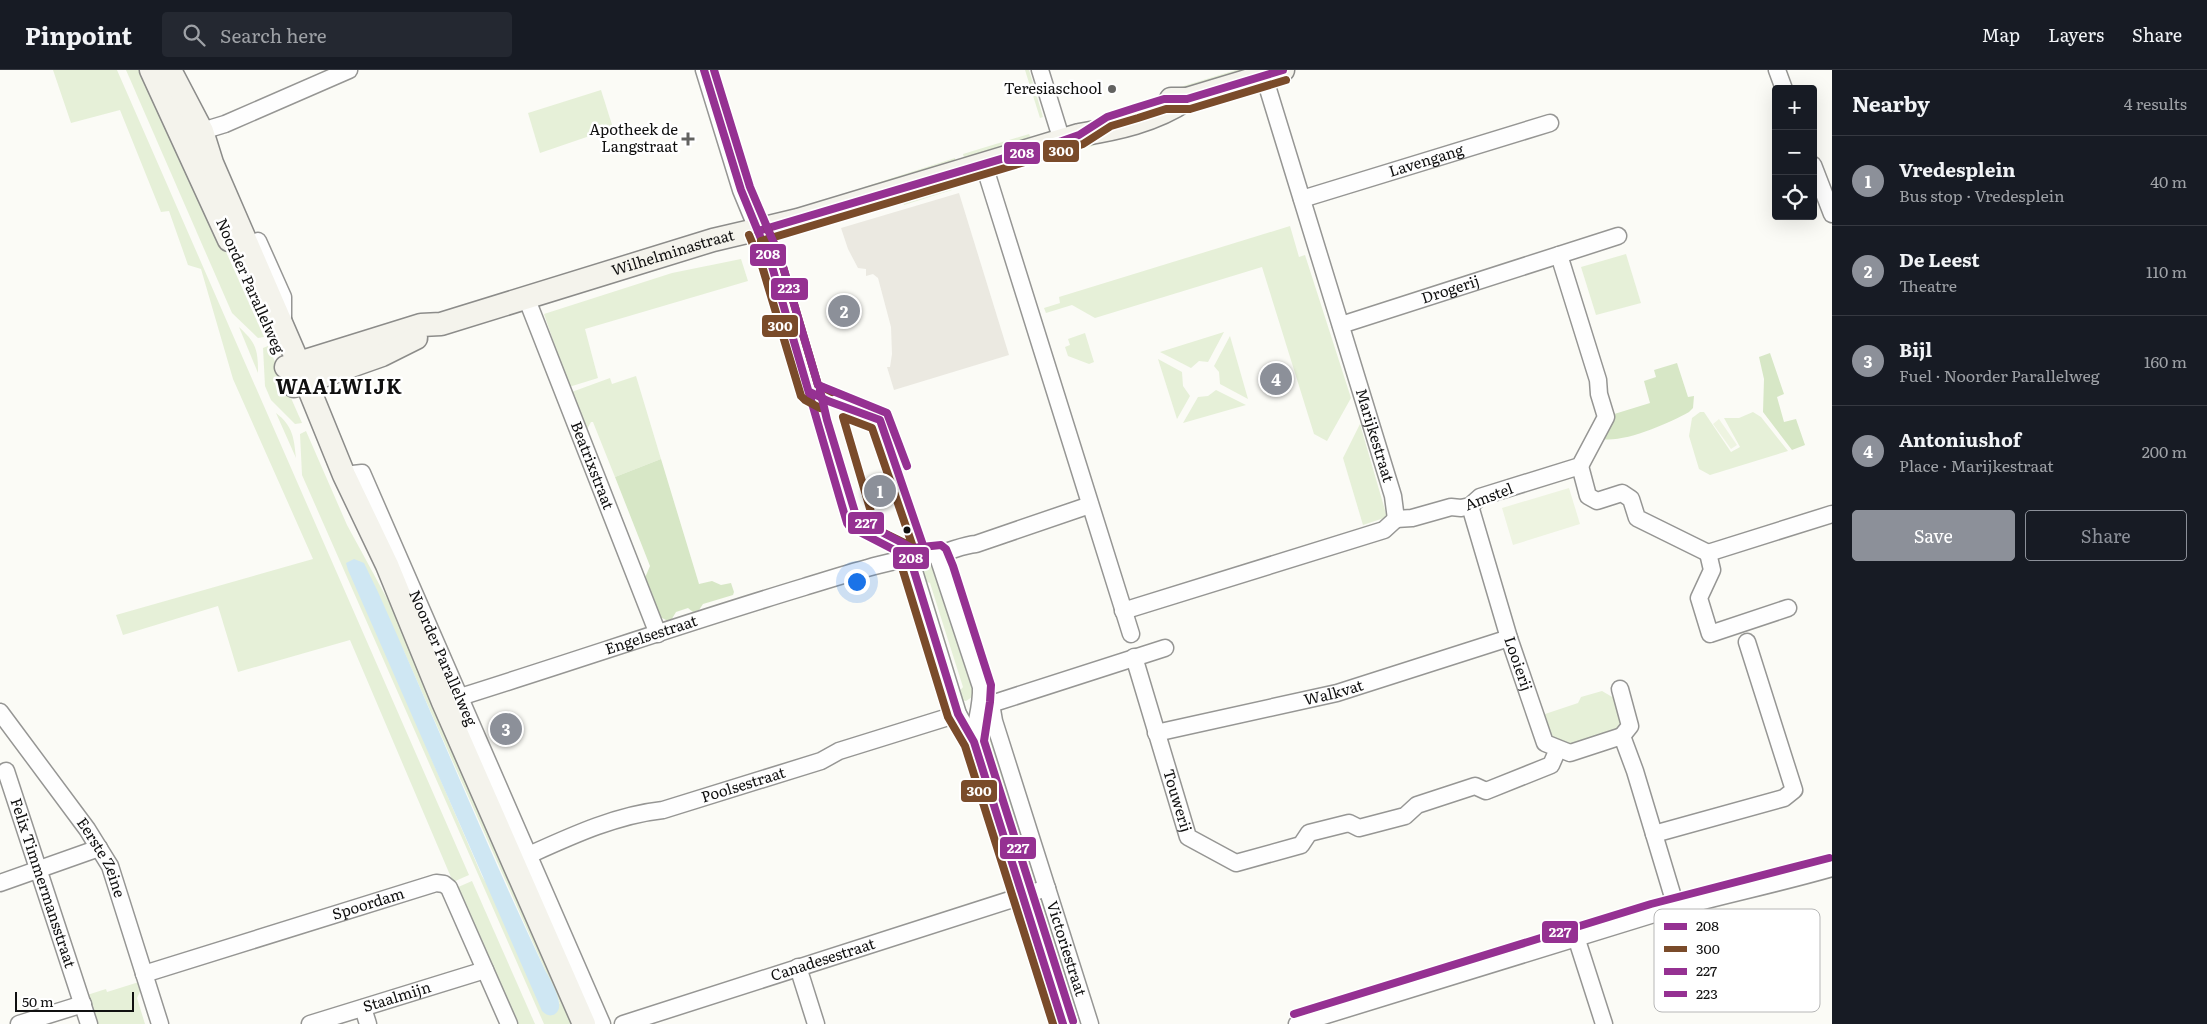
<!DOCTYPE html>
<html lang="en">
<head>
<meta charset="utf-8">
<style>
	:root { --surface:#171b24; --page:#242831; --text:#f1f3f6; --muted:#9ea1a6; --line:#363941; --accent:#8c9099 }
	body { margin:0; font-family:Literata,serif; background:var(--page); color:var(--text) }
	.controls { position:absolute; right:15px; top:15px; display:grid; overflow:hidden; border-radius:5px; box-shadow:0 5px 20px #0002 }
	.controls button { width:45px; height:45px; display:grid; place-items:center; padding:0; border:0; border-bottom:1px solid var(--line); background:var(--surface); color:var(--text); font:25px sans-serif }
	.scale { position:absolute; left:15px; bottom:12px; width:119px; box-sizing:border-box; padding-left:5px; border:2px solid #101010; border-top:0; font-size:14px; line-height:18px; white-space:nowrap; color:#101010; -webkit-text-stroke:4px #fff; paint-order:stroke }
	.you { position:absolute; left:856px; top:511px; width:18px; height:18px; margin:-12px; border:4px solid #fff; border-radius:50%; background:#1a73e8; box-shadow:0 0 0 8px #1a73e833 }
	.badge { display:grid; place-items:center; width:32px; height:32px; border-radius:50%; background:var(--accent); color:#fff; font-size:16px; font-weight:700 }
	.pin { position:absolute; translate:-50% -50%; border:2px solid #fff; box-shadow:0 1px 5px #0006 }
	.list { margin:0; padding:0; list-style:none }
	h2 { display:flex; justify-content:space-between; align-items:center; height:65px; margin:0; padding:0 20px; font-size:21px }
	h2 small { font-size:16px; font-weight:400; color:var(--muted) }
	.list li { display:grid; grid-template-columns:32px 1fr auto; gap:15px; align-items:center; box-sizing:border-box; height:90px; padding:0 20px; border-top:1px solid var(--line) }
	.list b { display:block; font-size:19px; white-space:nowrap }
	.list p { margin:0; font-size:16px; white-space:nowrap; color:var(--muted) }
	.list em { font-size:16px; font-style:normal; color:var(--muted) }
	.actions { display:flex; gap:10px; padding:15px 20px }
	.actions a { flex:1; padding:11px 0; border:1px solid var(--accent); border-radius:5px; text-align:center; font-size:18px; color:var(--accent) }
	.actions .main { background:var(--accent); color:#fff }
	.icon { flex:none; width:28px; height:28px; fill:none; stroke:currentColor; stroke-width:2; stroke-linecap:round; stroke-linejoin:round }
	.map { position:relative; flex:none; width:1832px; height:954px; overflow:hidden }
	header { display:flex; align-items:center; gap:30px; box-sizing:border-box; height:70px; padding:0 25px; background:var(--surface); border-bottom:1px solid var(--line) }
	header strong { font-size:24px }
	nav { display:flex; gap:28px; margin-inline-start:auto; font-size:18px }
	.search { width:350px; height:45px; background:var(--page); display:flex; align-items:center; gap:12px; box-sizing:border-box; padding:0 18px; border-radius:5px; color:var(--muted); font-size:19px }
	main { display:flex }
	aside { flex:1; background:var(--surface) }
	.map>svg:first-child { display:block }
	.green { fill:#e6f0d8; fill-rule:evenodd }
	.forest { fill:#d7e7c6 }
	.pitch { fill:#eef4e1 }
	.plaza { fill:#ebe9e1 }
	.water { fill:#cfe7f3 }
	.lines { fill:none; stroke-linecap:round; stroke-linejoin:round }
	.minor-casing { stroke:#969694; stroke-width:19 }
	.secondary-casing { stroke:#8c8c8a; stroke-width:25 }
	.minor { stroke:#fefefe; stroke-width:16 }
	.secondary { stroke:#f4f3ec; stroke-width:22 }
	.bus-1-casing { stroke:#fff; stroke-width:11 }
	.bus-2-casing { stroke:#fff; stroke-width:11 }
	.bus-3-casing { stroke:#fff; stroke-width:11 }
	.bus-4-casing { stroke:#fff; stroke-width:11 }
	.bus-1 { stroke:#953192; stroke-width:8 }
	.bus-2 { stroke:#7a4b2a; stroke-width:8 }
	.bus-3 { stroke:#953192; stroke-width:8 }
	.bus-4 { stroke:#953192; stroke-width:8 }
	.poi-dot { fill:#626260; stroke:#fff; stroke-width:2 }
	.bus-dot { fill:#101010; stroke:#fff; stroke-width:2 }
	.labels { text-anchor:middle; stroke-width:5; stroke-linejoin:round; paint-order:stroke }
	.poi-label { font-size:15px; fill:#101010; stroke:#fff; text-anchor:end }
	.street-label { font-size:15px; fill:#101010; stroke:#fff }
	.district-label { font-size:20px; font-weight:bold; letter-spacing:1px; fill:#101010; stroke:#fff }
	.key { fill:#fff; stroke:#b7b7b7; stroke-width:1 }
	.key-label { font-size:14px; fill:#101010 }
	.line-badge { stroke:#fff; stroke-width:2 }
	.badge-label { font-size:14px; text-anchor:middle; font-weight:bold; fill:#fff }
</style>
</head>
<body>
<header>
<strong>Pinpoint</strong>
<div class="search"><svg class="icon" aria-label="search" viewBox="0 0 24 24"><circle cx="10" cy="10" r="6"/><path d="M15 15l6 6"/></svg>Search here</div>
<nav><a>Map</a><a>Layers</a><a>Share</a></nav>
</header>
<main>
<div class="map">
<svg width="1832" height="954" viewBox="0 0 1832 954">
	<rect width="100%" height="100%" fill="#fbfbf6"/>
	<g class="green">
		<polygon points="53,0 117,0 469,805 453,812 350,570 238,602 218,536 123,565 116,545 313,489 233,309 201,199 188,195 169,141 161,142 120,40 71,53"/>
		<polygon points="126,0 145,0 264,267 258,268 232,243"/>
		<polygon points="1025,0 1029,0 1043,47 1040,48"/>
		<polygon points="1236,0 1245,0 1178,20 1177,18"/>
		<polygon points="601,20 613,58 540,83 528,43"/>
		<polygon points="1029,64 1031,68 964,88 963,84"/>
		<polygon points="1095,72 1096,75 1049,89 1048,86"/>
		<polygon points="955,88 955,91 865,119 864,117"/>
		<polygon points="951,116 952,120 904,135 903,131"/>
		<polygon points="1290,156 1299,187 1305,185 1351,328 1327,371 1314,364 1262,197 1095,248 1072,235 1046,243 1044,238 1060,233 1059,227"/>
		<polygon points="1626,184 1641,233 1596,245 1581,197"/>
		<polygon points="741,189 748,211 585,259 598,308 569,317 544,244 672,203"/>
		<path d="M239,257C256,273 258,279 258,303Z"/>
		<polygon points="1224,262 1208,292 1199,291 1191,298 1160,282"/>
		<polygon points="1085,263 1094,292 1089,294 1068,286 1065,277 1070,275 1068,269"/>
		<polygon points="1230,266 1248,329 1220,314 1219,302 1214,296"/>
		<polygon points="268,276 302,353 295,354 271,330 265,316 263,278"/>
		<polygon points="1158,289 1182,302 1183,316 1190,326 1177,349"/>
		<polygon points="636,306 661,389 615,407 593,352 591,352 586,361 584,360 585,356 576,330 570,328 569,323 610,308 612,314"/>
		<polygon points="1216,320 1246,335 1183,353 1198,327 1208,326"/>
		<polygon points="1700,342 1704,342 1731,382 1740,377 1724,348 1739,348 1753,342 1761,347 1788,381 1710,405 1699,399 1689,366 1692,348"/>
		<path d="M276,343C293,356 294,368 296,388Z"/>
		<polygon points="1360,354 1387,447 1363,455 1343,388"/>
		<path d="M306,361L347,455L397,547L575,954H544L302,405L300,364ZM402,577L561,936L482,806L429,683Z"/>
		<polygon points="928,495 935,496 975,620 972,627 966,631 961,630 958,623 963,617 930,513 922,510 921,502"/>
		<polygon points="1602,621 1614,628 1622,656 1620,660 1568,676 1549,666 1544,648 1545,644 1578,633 1581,627"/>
		<polygon points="987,647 1038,815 1029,816 1027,813 980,665 981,649"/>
		<polygon points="472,811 535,954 516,954 456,818"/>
		<polygon points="1040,830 1044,830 1079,936 1076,939 1065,935 1034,838 1036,832"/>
		<polygon points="139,912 141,920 137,928 145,954 96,954 87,925 106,919 107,922"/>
	</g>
	<g class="forest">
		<polygon points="1770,283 1784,324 1777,327 1784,352 1796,349 1805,375 1792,380 1763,342 1764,309 1759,287"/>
		<path d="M1677,293L1688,327L1694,326L1693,338L1689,342C1670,353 1624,373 1602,369L1611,345L1650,333L1644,311L1656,307L1654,300Z"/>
		<polygon points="661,389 699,514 712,511 721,515 731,513 734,522 733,525 703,534 699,540 693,542 688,538 676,542 670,552 656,545 652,535 654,529 648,514 644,510 650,496 615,407"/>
	</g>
	<g class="pitch">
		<polygon points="1719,349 1737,375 1731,379 1713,354"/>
		<polygon points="1569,418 1580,454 1513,475 1502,438"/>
	</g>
	<polygon class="plaza" points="959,123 1009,285 894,320 887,297 890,297 892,284 891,257 878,208 873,204 866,206 866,199 858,198 848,179 841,158"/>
	<path class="water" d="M354,489L364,493L378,522C434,647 486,775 545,900C550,909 567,937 555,944C550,947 546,945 542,941L348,500L346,493Z"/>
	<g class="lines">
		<defs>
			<g id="minor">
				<polyline points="704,0 741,120 758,161"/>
				<polyline points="1040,0 1062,71"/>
				<polyline points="1777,0 1784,19"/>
				<path id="s1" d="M1264,6L1393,426L1396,449"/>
				<polyline points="193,66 202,61 225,54 349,0"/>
				<polyline points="984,95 1131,564"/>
				<polyline points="1813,95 1832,144"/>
				<path id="s2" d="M1302,129L1550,53"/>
				<polyline points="258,171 283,227 283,249"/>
				<path id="s3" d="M526,227L658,564"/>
				<path id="s4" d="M1341,255L1618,166"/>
				<polyline points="1580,396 1588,426 1597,431 1622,423 1631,429 1637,448 1708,483 1832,444"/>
				<path id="s5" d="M344,405L362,403L602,954"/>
				<path id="s6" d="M1470,436L1509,568L1545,673L1570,683L1622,666L1635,701L1676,837"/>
				<polyline points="1396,449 1412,448 1451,437 1461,438 1470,436 1480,427 1580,396 1606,347 1599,324 1598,310 1559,185"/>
				<polyline points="1708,483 1712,500 1699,528 1710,564 1788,538"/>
				<path d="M937,484L981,617C982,636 975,653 974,672"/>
				<polyline points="910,488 958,644 974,672 1063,954"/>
				<polyline points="1123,541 1384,460 1396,449"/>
				<path id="s7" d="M1134,587L1188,767L1236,793L1301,775L1309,763L1349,753L1359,758L1405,746L1417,735L1475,716L1486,721L1551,695L1558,679"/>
				<polyline points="1620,619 1630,656 1622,666"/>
				<path id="s8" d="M460,627C575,591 688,552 804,517C847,504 891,489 936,484C950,482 962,475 976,474L1090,435"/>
				<polyline points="982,630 991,634 1165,578"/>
				<path id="s9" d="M991,634L994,651L1090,954"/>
				<path id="s10" d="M0,642L87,759L110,796L160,954"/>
				<path id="s11" d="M1156,663L1337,623L1509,568"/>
				<path id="s12" d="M6,701L89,954"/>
				<polyline points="1654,764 1784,728 1794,720 1747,572"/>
				<path id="s13" d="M529,785C571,766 616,745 663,740L821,691L839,681L958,644"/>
				<polyline points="0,813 99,778"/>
				<polyline points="1576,867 1604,954"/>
				<polyline points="798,897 816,954"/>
				<path id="s14" d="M144,904L436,813L444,814L449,818L509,954"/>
				<polyline points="363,938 368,954"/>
				<polyline points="19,954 83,934"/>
				<path id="s15" d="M310,954L485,900"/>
				<path id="s16" d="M623,954L1047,818"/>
				<path d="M1297,954L1654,844C1713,827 1773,815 1832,798"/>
			</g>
			<g id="secondary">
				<polyline points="151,0 229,170"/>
				<polyline points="170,0 202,61 212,93 298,292 344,405 387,495 443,632 584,954"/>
				<polyline points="1171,29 1187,29 1283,0"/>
				<path id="s17" d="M286,297L421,255L441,254L713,170L798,150L1079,65C1116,59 1155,51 1187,29"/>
				<polyline points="294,316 382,285 416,268"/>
			</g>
		</defs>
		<use href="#minor" class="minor-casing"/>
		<use href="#secondary" class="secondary-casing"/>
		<use href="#minor" class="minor"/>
		<use href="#secondary" class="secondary"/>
		<defs>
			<g id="bus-1">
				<polyline points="704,0 741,120 771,193 847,453 850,457 910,488 926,484 880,350 828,331 810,322"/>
				<polyline points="758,161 1062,71 1079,65 1107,47 1135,38 1164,29 1187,29 1283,0"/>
				<polyline points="910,488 958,644 974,672 1063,954"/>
			</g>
			<g id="bus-2">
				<polyline points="767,157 781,190 818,315 832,322"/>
				<polyline points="749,165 762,196 801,326 805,330 820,338"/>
				<polyline points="761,171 1065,80 1083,74 1111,56 1138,48 1166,39 1190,39 1286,10"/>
				<polygon points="843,347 872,358 913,477 876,459"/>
				<polyline points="900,491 948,647 965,676 1053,954"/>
			</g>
			<g id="bus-3">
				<polyline points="820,320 827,350 857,449 912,478 941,475 946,479 953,496 991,615 990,632 984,671 1073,951"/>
				<polyline points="1294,944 1651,834 1829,788"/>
			</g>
			<polyline id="bus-4" points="714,0 750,117 781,190 818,315 887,343 907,396"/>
		</defs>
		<use href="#bus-1" class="bus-1-casing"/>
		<use href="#bus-2" class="bus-2-casing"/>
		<use href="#bus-3" class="bus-3-casing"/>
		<use href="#bus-4" class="bus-4-casing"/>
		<use href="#bus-1" class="bus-1"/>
		<use href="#bus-2" class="bus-2"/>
		<use href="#bus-3" class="bus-3"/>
		<use href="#bus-4" class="bus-4"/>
	</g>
	<g class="poi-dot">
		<circle cx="1112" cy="19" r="5"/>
		<path d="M685.5 61.5h5v5h5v5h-5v5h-5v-5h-5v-5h5z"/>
	</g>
	<circle class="bus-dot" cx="907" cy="460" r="4.5"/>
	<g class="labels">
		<g class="poi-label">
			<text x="1102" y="24">Teresiaschool</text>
			<text x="678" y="65">Apotheek de<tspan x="678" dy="17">Langstraat</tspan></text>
		</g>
		<g class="street-label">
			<text dy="5" stroke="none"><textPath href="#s2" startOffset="130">Lavengang</textPath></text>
			<text dy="5" stroke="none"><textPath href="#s17" startOffset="404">Wilhelminastraat</textPath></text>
			<text transform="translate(250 216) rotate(66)" y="5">Noorder Parallelweg</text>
			<text dy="5" stroke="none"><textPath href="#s4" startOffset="115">Drogerij</textPath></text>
			<text dy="5" stroke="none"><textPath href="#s1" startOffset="376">Marijkestraat</textPath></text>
			<text dy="5" stroke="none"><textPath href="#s3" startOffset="181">Beatrixstraat</textPath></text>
			<text transform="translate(1489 427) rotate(-21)" y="5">Amstel</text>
			<text dy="5" stroke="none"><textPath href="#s8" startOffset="201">Engelsestraat</textPath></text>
			<text dy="5" stroke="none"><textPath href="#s5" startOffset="220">Noorder Parallelweg</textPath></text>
			<text dy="5" stroke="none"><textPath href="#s6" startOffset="165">Looierij</textPath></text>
			<text dy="5" stroke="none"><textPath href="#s11" startOffset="182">Walkvat</textPath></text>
			<text dy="5" stroke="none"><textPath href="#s13" startOffset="226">Poolsestraat</textPath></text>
			<text dy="5" stroke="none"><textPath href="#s7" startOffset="150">Touwerij</textPath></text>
			<text dy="5" stroke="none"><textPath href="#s10" startOffset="178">Eerste Zeine</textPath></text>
			<text dy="5" stroke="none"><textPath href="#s12" startOffset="118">Felix Timmermansstraat</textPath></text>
			<text dy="5" stroke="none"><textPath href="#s14" startOffset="235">Spoordam</textPath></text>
			<text dy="5" stroke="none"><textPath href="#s9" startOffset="256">Victoriestraat</textPath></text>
			<text dy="5" stroke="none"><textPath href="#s16" startOffset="210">Canadesestraat</textPath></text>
			<text dy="5" stroke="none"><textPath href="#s15" startOffset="91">Staalmijn</textPath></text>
		</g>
		<g class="district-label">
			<text x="339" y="324">WAALWIJK</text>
		</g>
	</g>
	<rect x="1654" y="839" width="166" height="103" rx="8" class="key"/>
	<rect x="1664" y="853" width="23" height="7" fill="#953192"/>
	<rect x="1664" y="876" width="23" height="6" fill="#7a4b2a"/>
	<rect x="1664" y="898" width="23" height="7" fill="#953192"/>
	<rect x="1664" y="921" width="23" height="6" fill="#953192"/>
	<g class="key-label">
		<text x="1696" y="861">208</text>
		<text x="1696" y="884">300</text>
		<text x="1696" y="906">227</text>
		<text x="1696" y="929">223</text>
	</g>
	<g class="line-badge">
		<rect x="1042" y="69" width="38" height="24" rx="5" fill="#7a4b2a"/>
		<rect x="1003" y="71" width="38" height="24" rx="5" fill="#953192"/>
		<rect x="749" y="173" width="38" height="24" rx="5" fill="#953192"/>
		<rect x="770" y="207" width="39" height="24" rx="5" fill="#953192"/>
		<rect x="761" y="244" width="38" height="24" rx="5" fill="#7a4b2a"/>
		<rect x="847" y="441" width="38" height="24" rx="5" fill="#953192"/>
		<rect x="892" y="476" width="38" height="24" rx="5" fill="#953192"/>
		<rect x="960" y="709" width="38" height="24" rx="5" fill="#7a4b2a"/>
		<rect x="999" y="766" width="38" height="24" rx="5" fill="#953192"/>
		<rect x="1541" y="850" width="38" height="24" rx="5" fill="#953192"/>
	</g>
	<g class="badge-label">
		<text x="1061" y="86">300</text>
		<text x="1022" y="88">208</text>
		<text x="768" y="189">208</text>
		<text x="789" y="223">223</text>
		<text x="780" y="261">300</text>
		<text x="866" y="458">227</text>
		<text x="911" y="493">208</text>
		<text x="979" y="726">300</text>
		<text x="1018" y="783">227</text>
		<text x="1560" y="867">227</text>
	</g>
</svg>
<div class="controls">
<button>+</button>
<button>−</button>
<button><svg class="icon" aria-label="locate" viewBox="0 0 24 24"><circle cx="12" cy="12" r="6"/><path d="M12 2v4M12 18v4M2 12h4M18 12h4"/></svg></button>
</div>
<div class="scale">50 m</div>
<div class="you"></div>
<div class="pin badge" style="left:880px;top:421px">1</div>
<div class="pin badge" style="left:844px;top:241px">2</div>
<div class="pin badge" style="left:506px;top:659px">3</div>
<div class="pin badge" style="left:1276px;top:309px">4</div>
</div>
<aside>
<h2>Nearby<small>4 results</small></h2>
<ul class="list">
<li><span class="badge">1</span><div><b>Vredesplein</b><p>Bus stop · Vredesplein</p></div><em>40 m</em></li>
<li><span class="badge">2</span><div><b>De Leest</b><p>Theatre</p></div><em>110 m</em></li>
<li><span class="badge">3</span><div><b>Bijl</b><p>Fuel · Noorder Parallelweg</p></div><em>160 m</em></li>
<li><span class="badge">4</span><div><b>Antoniushof</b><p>Place · Marijkestraat</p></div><em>200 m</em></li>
</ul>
<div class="actions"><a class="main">Save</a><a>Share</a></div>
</aside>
</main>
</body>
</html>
